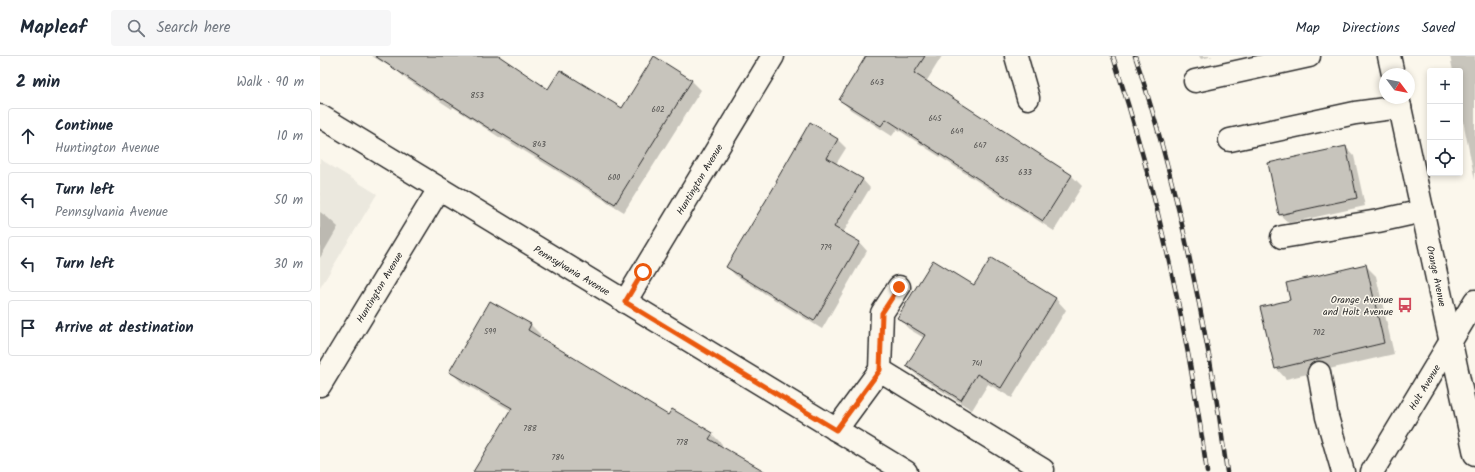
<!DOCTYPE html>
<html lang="en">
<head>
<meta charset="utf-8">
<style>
	:root { --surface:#fff; --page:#f6f6f7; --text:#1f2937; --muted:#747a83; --line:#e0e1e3 }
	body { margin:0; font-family:Kalam,sans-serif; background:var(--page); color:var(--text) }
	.controls { position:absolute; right:12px; top:12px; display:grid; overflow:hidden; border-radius:4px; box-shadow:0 2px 6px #0003 }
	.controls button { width:36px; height:36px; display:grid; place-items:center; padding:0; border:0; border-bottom:1px solid var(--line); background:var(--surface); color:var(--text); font:20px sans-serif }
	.compass { position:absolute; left:1059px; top:12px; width:36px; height:36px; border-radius:50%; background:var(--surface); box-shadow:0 2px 6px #0003; rotate:122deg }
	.stop { position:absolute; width:12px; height:12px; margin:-9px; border:3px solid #ea580c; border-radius:50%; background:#fff }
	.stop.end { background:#ea580c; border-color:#fff; box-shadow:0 1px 4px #0008 }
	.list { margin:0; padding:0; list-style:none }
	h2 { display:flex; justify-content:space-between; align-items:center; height:52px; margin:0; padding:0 16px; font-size:17px }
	h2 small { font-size:13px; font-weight:400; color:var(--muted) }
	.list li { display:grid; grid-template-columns:26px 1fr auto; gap:12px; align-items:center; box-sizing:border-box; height:56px; margin:0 8px 8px; padding:0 8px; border:1px solid var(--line); border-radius:4px }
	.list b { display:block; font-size:15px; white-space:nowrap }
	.list p { margin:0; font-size:13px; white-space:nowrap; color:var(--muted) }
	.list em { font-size:13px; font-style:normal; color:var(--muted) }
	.icon { flex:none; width:22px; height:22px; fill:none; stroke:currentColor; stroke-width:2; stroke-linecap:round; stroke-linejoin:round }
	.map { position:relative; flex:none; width:1155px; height:416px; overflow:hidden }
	header { display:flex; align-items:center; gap:24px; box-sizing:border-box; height:56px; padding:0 20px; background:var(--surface); border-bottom:1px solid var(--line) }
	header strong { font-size:19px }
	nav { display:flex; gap:22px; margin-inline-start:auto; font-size:14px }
	.search { width:280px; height:36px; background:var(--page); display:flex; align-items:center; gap:10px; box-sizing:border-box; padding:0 14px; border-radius:4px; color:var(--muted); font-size:15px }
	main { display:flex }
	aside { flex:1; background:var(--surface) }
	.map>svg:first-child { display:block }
	.built { fill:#ebe8de }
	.shadow { fill:#0003 }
	.building { fill:#c7c4bc; stroke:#2b2b2b }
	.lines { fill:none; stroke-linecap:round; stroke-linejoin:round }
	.minor-casing { stroke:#2b2b2b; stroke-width:25 }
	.major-casing { stroke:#2b2b2b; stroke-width:25 }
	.minor { stroke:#fbf7ec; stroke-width:22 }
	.major { stroke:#fbf7ec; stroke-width:22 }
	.rail-casing { stroke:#2b2b2b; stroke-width:4.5 }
	.rail { stroke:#fbf7ec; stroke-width:3; stroke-dasharray:9; stroke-linecap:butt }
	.route { stroke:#ea580c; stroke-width:5 }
	.labels { text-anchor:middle; stroke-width:3; stroke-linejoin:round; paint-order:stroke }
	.number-label { font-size:8px; fill:#52514f }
	.street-label { font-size:10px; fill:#2b2b2b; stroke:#fbf7ec }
	.poi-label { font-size:10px; fill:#2b2b2b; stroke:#fbf7ec; text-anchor:end }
</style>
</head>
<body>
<header>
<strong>Mapleaf</strong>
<div class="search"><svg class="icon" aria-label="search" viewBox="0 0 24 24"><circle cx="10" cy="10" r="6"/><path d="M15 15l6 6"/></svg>Search here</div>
<nav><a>Map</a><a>Directions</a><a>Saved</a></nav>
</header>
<main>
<aside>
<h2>2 min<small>Walk · 90 m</small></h2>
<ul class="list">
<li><svg class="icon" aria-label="ahead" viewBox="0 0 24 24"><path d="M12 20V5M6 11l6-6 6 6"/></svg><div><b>Continue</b><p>Huntington Avenue</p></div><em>10 m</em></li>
<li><svg class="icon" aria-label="left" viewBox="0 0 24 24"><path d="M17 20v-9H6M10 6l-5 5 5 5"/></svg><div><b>Turn left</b><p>Pennsylvania Avenue</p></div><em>50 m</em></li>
<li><svg class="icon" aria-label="left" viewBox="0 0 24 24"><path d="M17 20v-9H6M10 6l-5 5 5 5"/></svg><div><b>Turn left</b></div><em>30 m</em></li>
<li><svg class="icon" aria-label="arrive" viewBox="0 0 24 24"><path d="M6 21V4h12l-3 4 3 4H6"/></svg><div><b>Arrive at destination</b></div></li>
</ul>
</aside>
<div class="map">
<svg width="1155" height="416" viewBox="0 0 1155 416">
	<rect width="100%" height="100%" fill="#fbf7ec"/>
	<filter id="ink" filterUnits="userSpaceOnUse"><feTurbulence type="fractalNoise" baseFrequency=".025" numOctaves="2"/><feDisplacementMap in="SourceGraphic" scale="8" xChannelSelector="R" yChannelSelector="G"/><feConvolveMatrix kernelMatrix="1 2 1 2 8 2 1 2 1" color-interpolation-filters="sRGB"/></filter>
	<g filter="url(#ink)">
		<polygon class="built" points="0,103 57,138 0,232"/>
		<g class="shadow">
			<polygon points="52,0 177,0 229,34 302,53 334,1 372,25 381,34 304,156 183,82 182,83 133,51 132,53 85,22 79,16"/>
			<polygon points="547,0 622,0 606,26 752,120 762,130 734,175 577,73 572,80 531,54 520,44"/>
			<polygon points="879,0 893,0 881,3"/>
			<polygon points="1130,0 1155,0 1155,124 1140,50 1140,15 1133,15"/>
			<polygon points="490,68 518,84 526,92 516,108 542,123 550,132 523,177 539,186 547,195 502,273 415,219 407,210 458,126"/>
			<polygon points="1026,91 1034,100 1045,150 969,167 960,159 949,108"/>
			<polygon points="0,156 7,161 18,171 0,202"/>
			<polygon points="671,203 736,243 746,254 692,342 668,328 652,354 598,320 587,310 604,282 589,273 578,262 655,231"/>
			<polygon points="1045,209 1056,220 1074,298 966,323 956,312 971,245"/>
			<polygon points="211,269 221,279 219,282 348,360 392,378 402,388 401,391 444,416 156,416 192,355 141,326 131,316"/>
		</g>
		<g class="building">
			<polygon points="55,0 179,0 228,33 240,14 302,52 334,0 372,24 295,148 174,73 173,75 123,43 122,44"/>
			<polygon points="546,0 605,0 594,17 752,119 723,165 566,63 561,70 519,44"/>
			<polygon points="490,66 518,83 507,102 543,123 514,171 540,186 494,265 406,211 457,126 456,125"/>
			<polygon points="1026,90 1037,142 959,159 948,107"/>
			<polygon points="671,202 736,242 681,332 657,318 641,344 586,310 605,279 577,262 613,204 654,229"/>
			<polygon points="1046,208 1064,287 955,313 940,251 970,244 966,227"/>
			<polygon points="170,245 211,268 208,274 348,359 352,353 393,377 389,383 446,416 153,416 192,352 129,316"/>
		</g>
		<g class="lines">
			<defs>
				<g id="minor">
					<polyline points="696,0 708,42"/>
					<polyline points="875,25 989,0"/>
					<polyline points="0,60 586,416"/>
					<polyline points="910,84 1035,57 1080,51"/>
					<polyline points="962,181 1058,165 1103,155"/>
					<polyline points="305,246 453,0"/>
					<polyline points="560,314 562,257 579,231"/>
					<polyline points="999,317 1007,361 1023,416"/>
					<polyline points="0,329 119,133"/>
					<polyline points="516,374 560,314 723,414 722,416"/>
					<polyline points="1052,416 1155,245"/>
				</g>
				<g id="major">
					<polyline points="1069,0 1073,18"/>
					<polyline points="1078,42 1155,398"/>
				</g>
			</defs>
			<use href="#minor" class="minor-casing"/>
			<use href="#major" class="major-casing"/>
			<use href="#minor" class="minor"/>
			<use href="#major" class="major"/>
			<defs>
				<g id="rail">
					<path d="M793,0C837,136 868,275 887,416"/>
					<path d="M815,0C833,53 847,106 860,160C880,245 896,330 907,416"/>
				</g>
			</defs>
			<use href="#rail" class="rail-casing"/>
			<use href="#rail" class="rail"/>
		</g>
	</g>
	<g class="lines" filter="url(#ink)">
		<polyline class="route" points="323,216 305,246 516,374 560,314 562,257 579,231"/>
	</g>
	<defs>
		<symbol id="bus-bare" viewBox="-9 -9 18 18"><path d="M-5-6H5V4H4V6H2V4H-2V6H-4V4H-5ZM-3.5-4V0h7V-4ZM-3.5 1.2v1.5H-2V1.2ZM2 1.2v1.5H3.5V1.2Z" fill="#d1495b" stroke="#fbf7ec" stroke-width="2.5" paint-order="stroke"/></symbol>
	</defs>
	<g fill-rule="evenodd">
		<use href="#bus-bare" x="1074" y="238" width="22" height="22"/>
	</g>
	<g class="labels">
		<g class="number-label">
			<text x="557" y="29">643</text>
			<text x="157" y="42">853</text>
			<text x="338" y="56">602</text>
			<text x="615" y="65">645</text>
			<text x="637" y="78">649</text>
			<text x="219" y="91">843</text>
			<text x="660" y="92">647</text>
			<text x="682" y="106">635</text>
			<text x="705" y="119">633</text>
			<text x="294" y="124">600</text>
			<text x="506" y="194">779</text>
			<text x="170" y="278">599</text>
			<text x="999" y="279">702</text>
			<text x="657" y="310">741</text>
			<text x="210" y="375">788</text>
			<text x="362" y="389">778</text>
			<text x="238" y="404">784</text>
		</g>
		<g class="street-label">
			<text transform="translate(379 123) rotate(-59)" y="4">Huntington Avenue</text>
			<text transform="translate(252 214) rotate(31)" y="4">Pennsylvania Avenue</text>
			<text transform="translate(1117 220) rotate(78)" y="4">Orange Avenue</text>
			<text transform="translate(59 231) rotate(-59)" y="4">Huntington Avenue</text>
			<text transform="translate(1104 331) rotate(-59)" y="4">Holt Avenue</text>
		</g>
		<g class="poi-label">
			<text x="1073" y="247">Orange Avenue<tspan x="1073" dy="12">and Holt Avenue</tspan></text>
		</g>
	</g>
</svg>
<div class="controls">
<button>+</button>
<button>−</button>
<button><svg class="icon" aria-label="locate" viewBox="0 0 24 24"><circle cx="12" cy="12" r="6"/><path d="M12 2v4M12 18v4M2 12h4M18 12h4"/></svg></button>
</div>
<svg class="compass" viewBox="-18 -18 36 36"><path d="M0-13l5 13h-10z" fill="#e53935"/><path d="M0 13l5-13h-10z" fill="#747a83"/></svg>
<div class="stop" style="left:323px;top:216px"></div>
<div class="stop end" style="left:579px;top:231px"></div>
</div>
</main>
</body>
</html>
